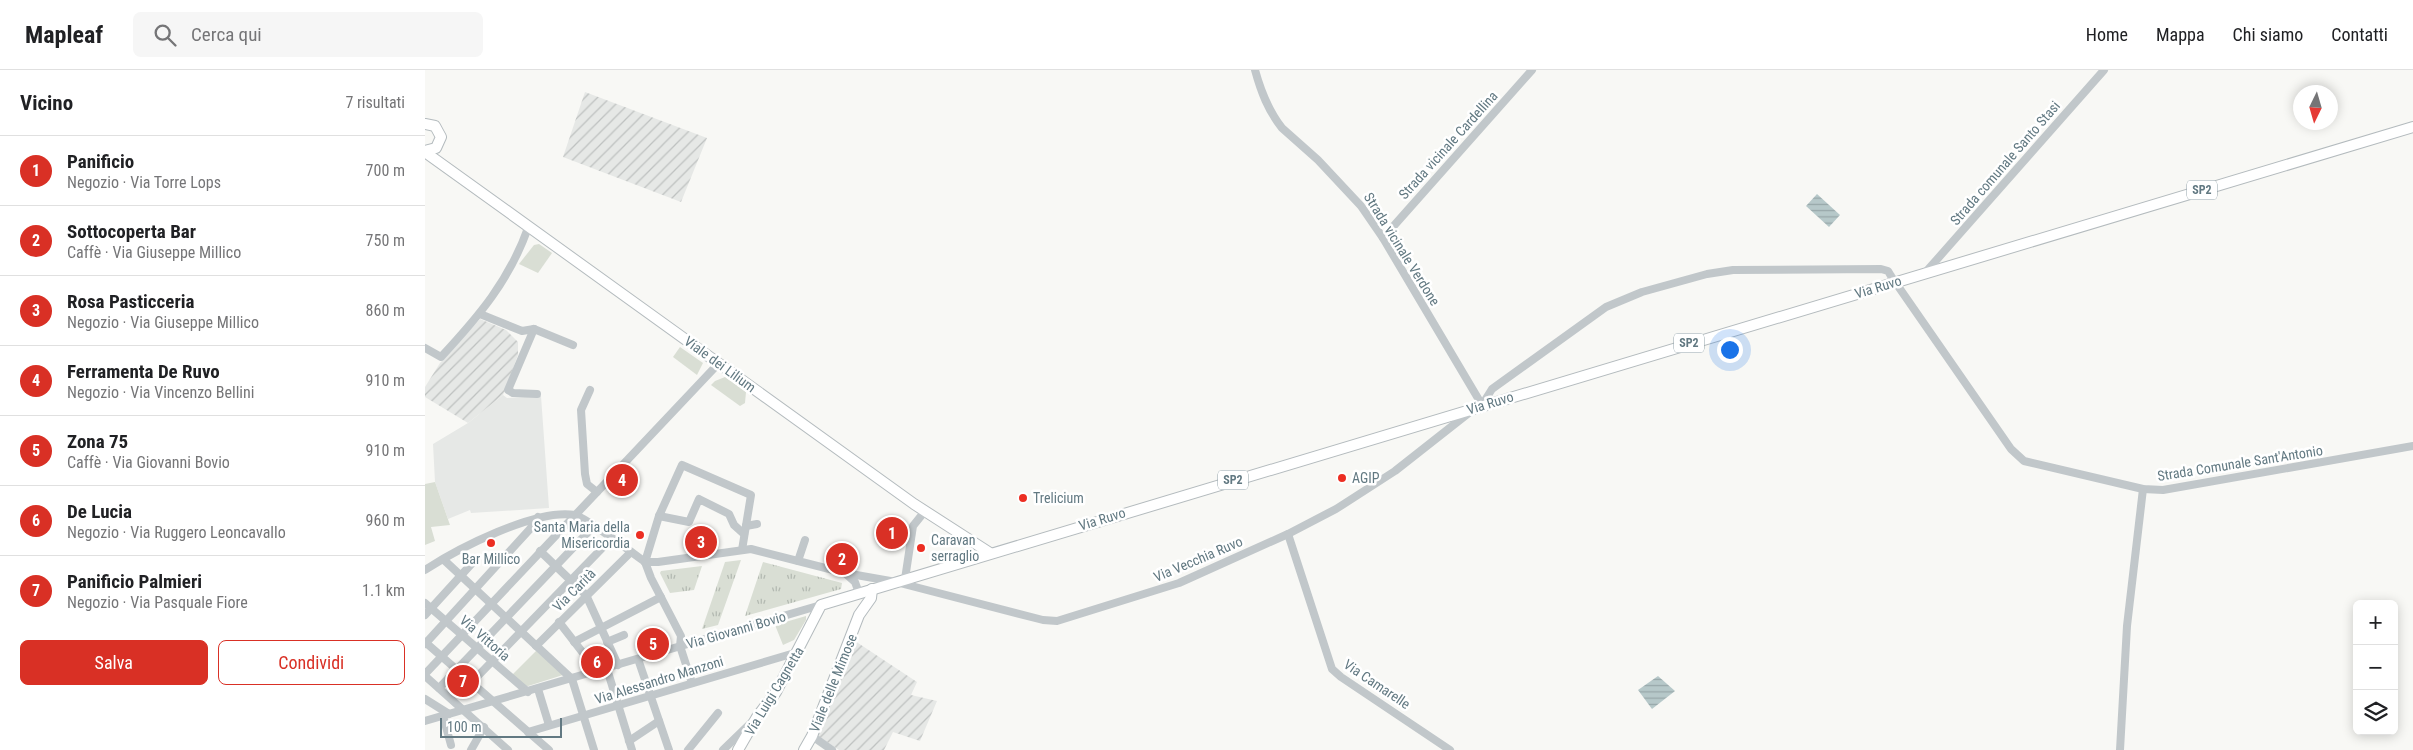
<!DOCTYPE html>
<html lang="it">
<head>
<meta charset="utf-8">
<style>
	:root { --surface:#fff; --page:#f6f6f6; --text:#202124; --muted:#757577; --line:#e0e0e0; --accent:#d93025 }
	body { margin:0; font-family:"Roboto Condensed",sans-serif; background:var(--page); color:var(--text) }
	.controls { position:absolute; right:15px; bottom:15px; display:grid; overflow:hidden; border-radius:8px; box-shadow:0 2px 12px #0003 }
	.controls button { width:45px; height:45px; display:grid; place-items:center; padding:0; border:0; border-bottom:1px solid var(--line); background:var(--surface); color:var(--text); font:25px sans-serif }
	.compass { position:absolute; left:1868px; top:15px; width:45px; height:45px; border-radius:50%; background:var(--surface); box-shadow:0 2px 12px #0003; rotate:185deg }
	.scale { position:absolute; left:15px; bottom:12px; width:122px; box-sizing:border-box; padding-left:5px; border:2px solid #627982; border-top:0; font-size:14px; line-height:18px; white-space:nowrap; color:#627982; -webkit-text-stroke:4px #fff; paint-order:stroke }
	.you { position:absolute; left:1304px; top:279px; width:18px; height:18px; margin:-12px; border:4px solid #fff; border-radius:50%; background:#1a73e8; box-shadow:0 0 0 8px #1a73e833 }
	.badge { display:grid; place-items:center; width:32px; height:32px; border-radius:50%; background:var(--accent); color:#fff; font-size:16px; font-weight:700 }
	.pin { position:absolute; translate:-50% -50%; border:2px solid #fff; box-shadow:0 1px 5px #0006 }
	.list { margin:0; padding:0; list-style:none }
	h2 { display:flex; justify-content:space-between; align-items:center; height:65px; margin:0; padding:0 20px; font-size:21px }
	h2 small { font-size:16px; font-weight:400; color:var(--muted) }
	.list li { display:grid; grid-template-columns:32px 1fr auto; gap:15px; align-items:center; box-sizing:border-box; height:70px; padding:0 20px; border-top:1px solid var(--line) }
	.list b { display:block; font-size:19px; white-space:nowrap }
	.list p { margin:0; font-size:16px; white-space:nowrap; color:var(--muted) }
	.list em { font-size:16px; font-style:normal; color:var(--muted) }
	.actions { display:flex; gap:10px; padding:15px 20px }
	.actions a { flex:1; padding:11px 0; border:1px solid var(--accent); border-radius:8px; text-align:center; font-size:18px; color:var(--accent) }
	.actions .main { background:var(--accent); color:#fff }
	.icon { flex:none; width:28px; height:28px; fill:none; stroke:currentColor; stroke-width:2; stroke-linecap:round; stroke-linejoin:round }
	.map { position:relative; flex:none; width:1988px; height:680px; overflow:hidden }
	header { display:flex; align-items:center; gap:30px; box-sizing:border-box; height:70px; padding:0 25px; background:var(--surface); border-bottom:1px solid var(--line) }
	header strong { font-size:24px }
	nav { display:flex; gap:28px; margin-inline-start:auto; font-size:18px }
	.search { width:350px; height:45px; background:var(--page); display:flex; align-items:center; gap:12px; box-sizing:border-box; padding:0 18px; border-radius:8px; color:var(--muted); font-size:19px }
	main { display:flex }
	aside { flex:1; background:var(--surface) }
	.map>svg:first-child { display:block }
	.built { fill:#e6e8e6 }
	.industrial { fill:url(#industrial-furrows) }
	.green { fill:#d9ded4 }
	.park { fill:url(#park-tufts) }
	.water { fill:url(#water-rules) }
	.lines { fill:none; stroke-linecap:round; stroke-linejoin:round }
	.major-casing { stroke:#b4bbbe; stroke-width:12 }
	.minor { stroke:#c1c7ca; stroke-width:8 }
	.major { stroke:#fff; stroke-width:10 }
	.poi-dot { fill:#ec2e22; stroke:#fff; stroke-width:2 }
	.labels { text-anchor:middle; stroke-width:5; stroke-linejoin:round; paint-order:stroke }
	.shield { fill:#fff; stroke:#91a1a8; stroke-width:1 }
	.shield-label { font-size:12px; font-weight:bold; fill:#627982 }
	.street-label { font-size:14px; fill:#627982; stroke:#fff }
	.poi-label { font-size:14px; fill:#627982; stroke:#fff; text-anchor:start }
</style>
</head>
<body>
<header>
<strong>Mapleaf</strong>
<div class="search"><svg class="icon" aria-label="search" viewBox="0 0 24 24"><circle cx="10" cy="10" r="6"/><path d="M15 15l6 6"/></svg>Cerca qui</div>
<nav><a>Home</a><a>Mappa</a><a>Chi siamo</a><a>Contatti</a></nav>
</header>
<main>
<aside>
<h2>Vicino<small>7 risultati</small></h2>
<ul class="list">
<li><span class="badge">1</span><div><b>Panificio</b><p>Negozio · Via Torre Lops</p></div><em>700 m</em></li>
<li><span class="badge">2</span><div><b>Sottocoperta Bar</b><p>Caffè · Via Giuseppe Millico</p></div><em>750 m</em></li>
<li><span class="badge">3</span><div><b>Rosa Pasticceria</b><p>Negozio · Via Giuseppe Millico</p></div><em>860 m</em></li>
<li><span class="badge">4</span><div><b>Ferramenta De Ruvo</b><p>Negozio · Via Vincenzo Bellini</p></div><em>910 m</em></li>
<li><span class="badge">5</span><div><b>Zona 75</b><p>Caffè · Via Giovanni Bovio</p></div><em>910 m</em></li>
<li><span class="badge">6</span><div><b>De Lucia</b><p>Negozio · Via Ruggero Leoncavallo</p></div><em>960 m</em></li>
<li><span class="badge">7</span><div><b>Panificio Palmieri</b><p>Negozio · Via Pasquale Fiore</p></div><em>1.1 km</em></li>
</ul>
<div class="actions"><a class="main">Salva</a><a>Condividi</a></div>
</aside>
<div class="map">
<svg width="1988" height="680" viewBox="0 0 1988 680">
	<defs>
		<pattern id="industrial-furrows" width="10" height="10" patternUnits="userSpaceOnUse" patternTransform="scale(1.25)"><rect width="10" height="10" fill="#e6e8e6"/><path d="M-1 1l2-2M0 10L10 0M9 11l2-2" fill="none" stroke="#bec1c0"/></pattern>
		<pattern id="park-tufts" width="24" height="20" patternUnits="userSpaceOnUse" patternTransform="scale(1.25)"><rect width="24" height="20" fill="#d9ded4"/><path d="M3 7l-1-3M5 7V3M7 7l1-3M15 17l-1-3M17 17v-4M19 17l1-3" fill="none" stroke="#b3b9b1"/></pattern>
		<pattern id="water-rules" width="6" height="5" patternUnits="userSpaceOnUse" patternTransform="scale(1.25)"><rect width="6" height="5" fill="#b6c8c9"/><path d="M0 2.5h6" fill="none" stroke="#97a7a9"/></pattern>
	</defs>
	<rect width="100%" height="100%" fill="#f8f8f5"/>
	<polygon class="built" points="78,325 82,328 116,326 124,438 46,443 45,440 23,449 10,412 8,374 43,353"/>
	<g class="industrial">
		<polygon points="160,22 282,68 256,132 138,87"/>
		<polygon points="55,249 81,260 93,272 93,285 78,325 43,353 0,327 0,317 15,293"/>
		<polygon points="430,571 492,612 486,625 512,631 495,671 468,662 459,680 414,680 393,666"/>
	</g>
	<g class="green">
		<polygon points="114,174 127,183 113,203 94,194 109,175"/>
		<polygon points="255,277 278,293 272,305 248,287"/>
		<polygon points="300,307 321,322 320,333 315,336 286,315 290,311"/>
		<polygon points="10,412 25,455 6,457 10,471 0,475 0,414"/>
		<polygon points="381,546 381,550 369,570 358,575 350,555"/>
		<polygon points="112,580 138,605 100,617 87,605"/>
	</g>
	<g class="park">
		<polygon points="316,490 293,555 277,559 300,492"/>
		<polygon points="338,492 417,513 416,519 320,546"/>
		<polygon points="277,496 269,520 245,523 235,503 236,501"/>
	</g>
	<g class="water">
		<polygon points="1392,124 1415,145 1404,157 1381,136"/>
		<polygon points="1233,606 1250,621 1227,639 1213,620"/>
	</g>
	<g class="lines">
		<defs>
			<g id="major">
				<polyline points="0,54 10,56 16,67 11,78 0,81"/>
				<polyline points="0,82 489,434 565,483"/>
				<polyline points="313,680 332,647 351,622 396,535 1988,57"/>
				<polyline points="379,680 387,666 434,545 446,528 447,519"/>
			</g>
		</defs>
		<use href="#major" class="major-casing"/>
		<g class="minor">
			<path d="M830,0C836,22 843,40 857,58L893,90L936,136L958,168L1057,335L1067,319L1181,237L1217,222L1282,204L1308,200L1456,199L1463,201L1466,206L1586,379L1599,391L1718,419L1738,420L1988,376"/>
			<polyline points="958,168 1107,0"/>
			<polyline points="1500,203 1679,0"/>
			<polyline points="55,244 97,261 109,259 83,320 88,323 112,324"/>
			<polyline points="109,259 148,275"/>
			<path d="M0,278L16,287C54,246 84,211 103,158"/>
			<polyline points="165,320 156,340 160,404 162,414 172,422"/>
			<polyline points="234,446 264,452 274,429 304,444 309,455 319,464"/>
			<polyline points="321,456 332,454"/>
			<polyline points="863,464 907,599 916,607 1025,680"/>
			<polyline points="115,481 161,525 193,595"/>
			<polyline points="19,490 147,609 169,680"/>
			<polyline points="373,491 380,470"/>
			<polyline points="220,492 234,446 257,395 326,425 317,480"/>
			<polyline points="220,492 226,508 256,566 255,576 267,613"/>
			<path d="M0,500C32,479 111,438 150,445C160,447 209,484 220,492H233L326,479L420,503L471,512L618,550L632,551L754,513L863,464L911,439L970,401L1045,342"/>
			<polyline points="421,504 430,512 434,523"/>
			<polyline points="480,509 488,456 500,441"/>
			<polyline points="0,533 103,622"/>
			<polyline points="0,545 50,490"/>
			<polyline points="134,552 172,601"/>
			<polyline points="0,572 124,680"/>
			<polyline points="149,572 236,527"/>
			<polyline points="182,572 199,565"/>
			<polyline points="0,574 105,459 113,447"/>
			<polyline points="111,576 206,482"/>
			<polyline points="213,589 244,680"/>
			<polyline points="182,599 207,680"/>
			<polyline points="0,604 294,293"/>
			<polyline points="0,606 83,680"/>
			<polyline points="46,613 186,469"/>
			<polyline points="14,618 168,457"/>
			<polyline points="113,619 124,655"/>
			<polyline points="0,629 24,644"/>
			<polyline points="18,646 26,675"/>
			<polyline points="0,651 396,535"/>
			<polyline points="103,662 373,582"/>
			<polyline points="387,666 407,680"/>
			<polyline points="204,671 234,651"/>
			<polyline points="46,680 59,657"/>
			<polyline points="263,680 293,643"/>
			<polyline points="298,680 327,652"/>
			<polyline points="1695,680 1702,556 1718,419"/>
		</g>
		<use href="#major" class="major"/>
	</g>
	<g class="poi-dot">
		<circle cx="917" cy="408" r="5"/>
		<circle cx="598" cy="428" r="5"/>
		<circle cx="215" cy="465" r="5"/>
		<circle cx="66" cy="473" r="5"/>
		<circle cx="496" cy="478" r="5"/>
	</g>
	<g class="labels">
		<g class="shield">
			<rect x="1762" y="110.5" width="30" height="19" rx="4"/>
			<rect x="1249" y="263.5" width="30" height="19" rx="4"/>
			<rect x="793" y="400.5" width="30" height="19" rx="4"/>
		</g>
		<g class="shield-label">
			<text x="1777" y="124">SP2</text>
			<text x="1264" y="277">SP2</text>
			<text x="808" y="414">SP2</text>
		</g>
		<g class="street-label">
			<text transform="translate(1023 75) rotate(-48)" y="5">Strada vicinale Cardellina</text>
			<text transform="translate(1580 93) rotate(-49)" y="5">Strada comunale Santo Stasi</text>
			<text transform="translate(977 179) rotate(58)" y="5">Strada vicinale Verdone</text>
			<text transform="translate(1453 217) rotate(-17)" y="5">Via Ruvo</text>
			<text transform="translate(295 294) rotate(36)" y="5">Viale dei Lilium</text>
			<text transform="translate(1065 333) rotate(-17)" y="5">Via Ruvo</text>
			<text transform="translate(1815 393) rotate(-9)" y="5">Strada Comunale Sant'Antonio</text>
			<text transform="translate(677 449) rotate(-17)" y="5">Via Ruvo</text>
			<text transform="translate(773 489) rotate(-23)" y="5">Via Vecchia Ruvo</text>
			<text transform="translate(149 520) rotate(-45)" y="5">Via Carità</text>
			<text transform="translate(311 560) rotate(-16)" y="5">Via Giovanni Bovio</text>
			<text transform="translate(60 568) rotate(41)" y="5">Via Vittoria</text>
			<text transform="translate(234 610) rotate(-17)" y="5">Via Alessandro Manzoni</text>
			<text transform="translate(408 613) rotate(-68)" y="5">Viale delle Mimose</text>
			<text transform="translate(952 614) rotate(34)" y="5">Via Camarelle</text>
			<text transform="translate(349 621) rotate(-59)" y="5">Via Luigi Cagnetta</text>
		</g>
		<g class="poi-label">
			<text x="927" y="413">AGIP</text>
			<text x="608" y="433">Trelicium</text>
			<text x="205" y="462" text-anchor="end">Santa Maria della<tspan x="205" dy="16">Misericordia</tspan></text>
			<text x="506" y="475">Caravan<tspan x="506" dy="16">serraglio</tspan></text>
			<text x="66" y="494" text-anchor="middle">Bar Millico</text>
		</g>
	</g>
</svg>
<div class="controls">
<button>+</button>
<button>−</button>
<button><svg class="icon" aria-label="layers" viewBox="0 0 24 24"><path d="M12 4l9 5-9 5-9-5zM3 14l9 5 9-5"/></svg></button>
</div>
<svg class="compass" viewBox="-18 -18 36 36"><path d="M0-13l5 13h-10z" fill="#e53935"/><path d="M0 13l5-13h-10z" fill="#757577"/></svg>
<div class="scale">100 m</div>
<div class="you"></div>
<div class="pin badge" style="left:467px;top:463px">1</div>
<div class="pin badge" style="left:417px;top:489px">2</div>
<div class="pin badge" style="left:276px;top:472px">3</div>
<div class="pin badge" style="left:197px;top:410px">4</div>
<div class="pin badge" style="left:228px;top:574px">5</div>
<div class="pin badge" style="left:172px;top:592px">6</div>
<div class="pin badge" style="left:38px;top:611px">7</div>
</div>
</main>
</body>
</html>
